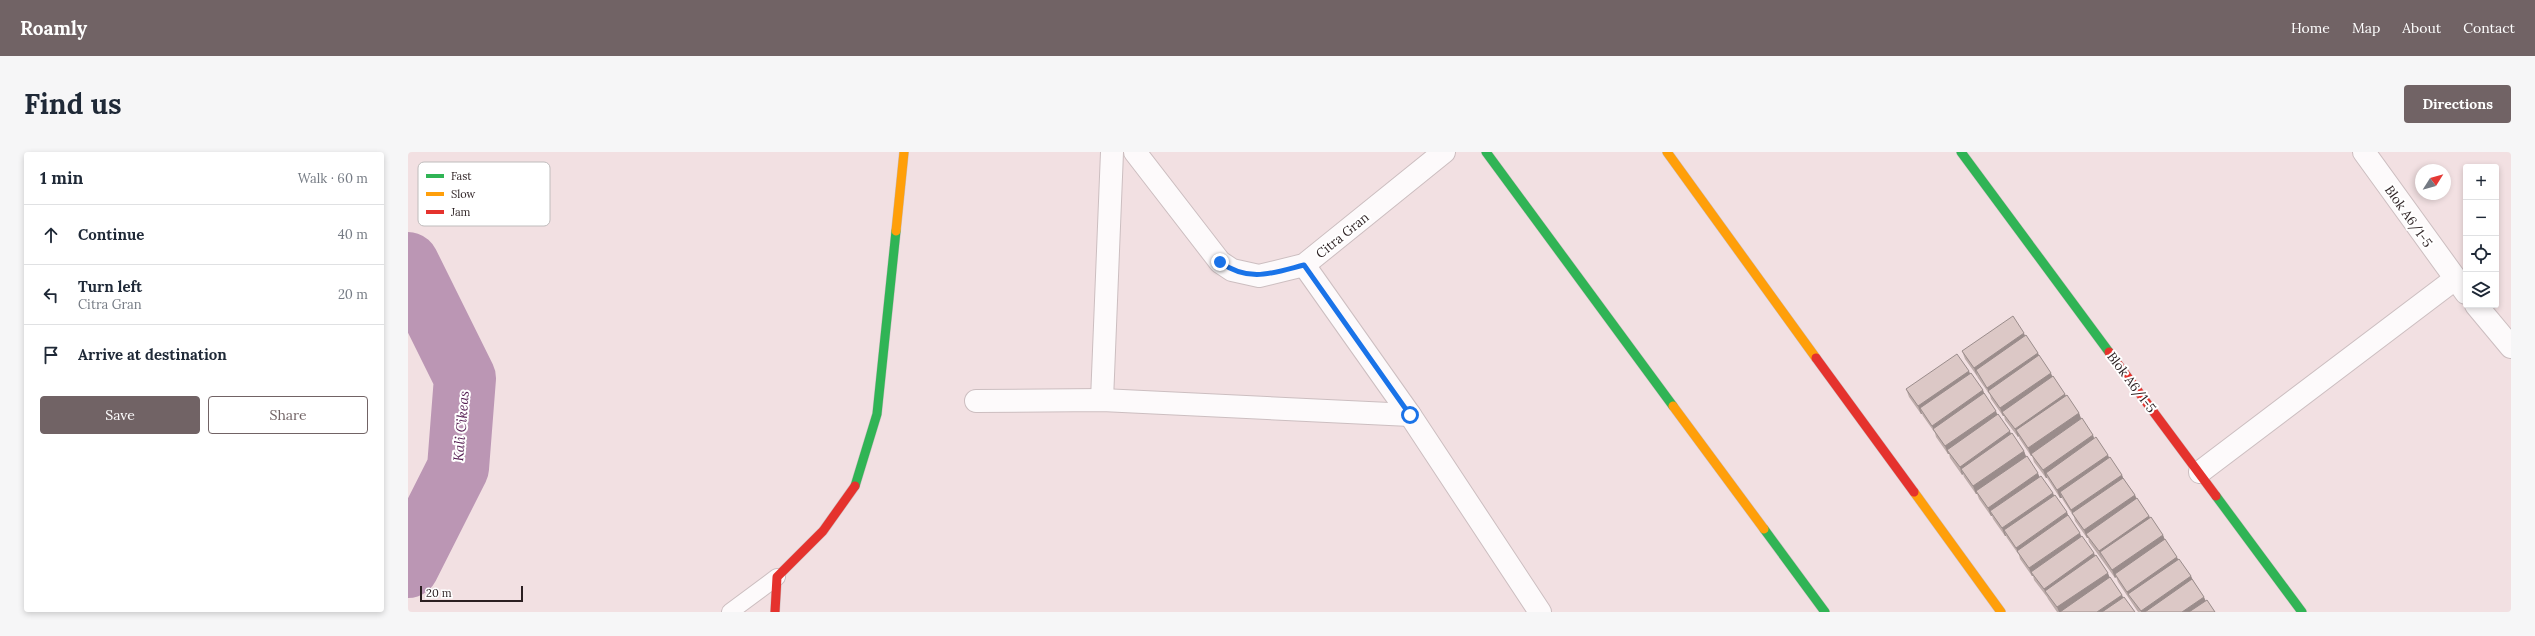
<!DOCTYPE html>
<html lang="en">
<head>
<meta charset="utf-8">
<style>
	:root { --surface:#fff; --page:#f6f6f7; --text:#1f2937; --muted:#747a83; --line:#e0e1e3; --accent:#716365 }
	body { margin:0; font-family:Lora,serif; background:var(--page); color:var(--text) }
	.controls { position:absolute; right:12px; top:12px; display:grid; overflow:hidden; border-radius:4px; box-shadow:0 2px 6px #0003 }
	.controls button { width:36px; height:36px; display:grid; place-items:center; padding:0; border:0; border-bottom:1px solid var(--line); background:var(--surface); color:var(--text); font:20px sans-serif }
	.compass { position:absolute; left:2007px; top:12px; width:36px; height:36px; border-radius:50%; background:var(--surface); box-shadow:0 2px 6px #0003; rotate:53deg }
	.scale { position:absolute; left:12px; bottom:10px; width:103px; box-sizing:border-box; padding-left:4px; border:2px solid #2b1f21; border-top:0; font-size:11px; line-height:14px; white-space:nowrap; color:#2b1f21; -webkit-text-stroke:3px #fff; paint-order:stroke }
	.stop { position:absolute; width:12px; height:12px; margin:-9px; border:3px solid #1a73e8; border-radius:50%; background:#fff }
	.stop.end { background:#1a73e8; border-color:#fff; box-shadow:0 1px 4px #0008 }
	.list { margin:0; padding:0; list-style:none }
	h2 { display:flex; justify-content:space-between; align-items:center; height:52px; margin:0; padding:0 16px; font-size:17px }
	h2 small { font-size:13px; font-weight:400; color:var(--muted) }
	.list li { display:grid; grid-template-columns:26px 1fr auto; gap:12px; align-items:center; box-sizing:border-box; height:60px; padding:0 16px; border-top:1px solid var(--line) }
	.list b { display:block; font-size:15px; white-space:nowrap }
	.list p { margin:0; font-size:13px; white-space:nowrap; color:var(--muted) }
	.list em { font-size:13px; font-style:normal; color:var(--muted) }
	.actions { display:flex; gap:8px; padding:12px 16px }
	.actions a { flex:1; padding:9px 0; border:1px solid var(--accent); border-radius:4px; text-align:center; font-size:14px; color:var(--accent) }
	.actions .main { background:var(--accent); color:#fff }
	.icon { flex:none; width:22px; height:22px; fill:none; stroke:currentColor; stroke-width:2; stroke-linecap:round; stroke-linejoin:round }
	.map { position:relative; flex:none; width:2103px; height:460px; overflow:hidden; border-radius:4px }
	header { display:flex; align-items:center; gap:24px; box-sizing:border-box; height:56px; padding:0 20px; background:var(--accent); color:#fff }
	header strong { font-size:19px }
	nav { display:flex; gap:22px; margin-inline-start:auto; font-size:14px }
	.intro { display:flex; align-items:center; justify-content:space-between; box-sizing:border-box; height:96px; padding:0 24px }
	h1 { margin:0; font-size:28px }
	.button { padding:10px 18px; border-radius:4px; background:var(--accent); color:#fff; font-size:14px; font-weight:700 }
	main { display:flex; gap:24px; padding:0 24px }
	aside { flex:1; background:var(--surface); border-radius:4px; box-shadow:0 2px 6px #0003 }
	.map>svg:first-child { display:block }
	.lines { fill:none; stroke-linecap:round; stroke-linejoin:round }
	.river { stroke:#bb96b4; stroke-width:62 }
	.lane-casing { stroke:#ccbec0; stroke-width:18 }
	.street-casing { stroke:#ccbec0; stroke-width:24 }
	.fast-casing { stroke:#ccbec0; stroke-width:10 }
	.slow-casing { stroke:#ccbec0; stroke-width:10 }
	.jam-casing { stroke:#ccbec0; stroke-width:10 }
	.lane { stroke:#fdfafb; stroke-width:16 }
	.street { stroke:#fdfafb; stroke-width:22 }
	.fast { stroke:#30b455; stroke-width:9 }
	.slow { stroke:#ff9f0a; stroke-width:9 }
	.jam { stroke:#e5322d; stroke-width:9 }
	.wall { fill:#bdacaa }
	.shaded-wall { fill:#9a8c8b }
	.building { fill:#dcc8c6; stroke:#9a8c8b }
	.route { stroke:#1a73e8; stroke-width:5 }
	.labels { text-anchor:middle; stroke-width:4; stroke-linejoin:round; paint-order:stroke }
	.street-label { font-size:13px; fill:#2b1f21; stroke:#fff }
	.water-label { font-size:14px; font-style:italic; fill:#561e53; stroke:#fff }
	.key { fill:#fff; stroke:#bfbcbc; stroke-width:1 }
	.key-label { font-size:11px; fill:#2b1f21 }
</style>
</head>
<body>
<header>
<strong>Roamly</strong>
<nav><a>Home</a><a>Map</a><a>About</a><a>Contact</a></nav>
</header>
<div class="intro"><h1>Find us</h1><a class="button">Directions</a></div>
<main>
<aside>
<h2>1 min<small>Walk · 60 m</small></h2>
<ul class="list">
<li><svg class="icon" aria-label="ahead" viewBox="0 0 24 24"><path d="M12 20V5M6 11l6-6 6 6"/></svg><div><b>Continue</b></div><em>40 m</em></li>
<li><svg class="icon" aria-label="left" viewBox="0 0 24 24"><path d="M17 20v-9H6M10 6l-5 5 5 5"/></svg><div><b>Turn left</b><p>Citra Gran</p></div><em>20 m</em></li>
<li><svg class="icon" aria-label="arrive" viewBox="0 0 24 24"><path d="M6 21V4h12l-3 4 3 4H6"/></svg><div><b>Arrive at destination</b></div></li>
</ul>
<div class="actions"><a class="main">Save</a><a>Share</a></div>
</aside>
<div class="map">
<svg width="2103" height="460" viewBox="0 0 2103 460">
	<rect width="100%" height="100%" fill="#f2e0e2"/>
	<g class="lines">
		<polyline class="river" points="0,111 57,226 50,316 0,415"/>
		<defs>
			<polyline id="lane" points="322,460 369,425"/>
			<g id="street">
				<polyline points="727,0 812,110 824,118 851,124 896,113 1036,0"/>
				<polyline points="1956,0 2058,141"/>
				<polyline points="896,113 1002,263 1132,460"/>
				<polyline points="2068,153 2103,195"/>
				<polyline points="694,248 704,0"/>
				<polyline points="568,249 694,248 1002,263"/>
				<polyline points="1792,320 2047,127"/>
			</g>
			<g id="fast">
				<polyline points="1078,0 1265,254"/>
				<polyline points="1553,0 1701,200"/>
				<polyline points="447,334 469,262 488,79"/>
				<polyline points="1808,344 1894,460"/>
				<polyline points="1356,377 1417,460"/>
			</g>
			<g id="slow">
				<polyline points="1259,0 1408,206"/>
				<polyline points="488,79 496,0"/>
				<polyline points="1265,254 1356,377"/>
				<polyline points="1506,340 1593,460"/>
			</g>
			<g id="jam">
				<polyline points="1701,200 1808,344"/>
				<polyline points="1408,206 1506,340"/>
				<polyline points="367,460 369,425 415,379 447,334"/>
			</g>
		</defs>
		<use href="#lane" class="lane-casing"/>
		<use href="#street" class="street-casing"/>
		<use href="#fast" class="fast-casing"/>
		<use href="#slow" class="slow-casing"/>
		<use href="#jam" class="jam-casing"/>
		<use href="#lane" class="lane"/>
		<use href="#street" class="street"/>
		<use href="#fast" class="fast"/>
		<use href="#slow" class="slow"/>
		<use href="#jam" class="jam"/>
	</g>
	<g class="wall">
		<polygon points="1617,184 1630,201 1631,204 1644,225 1671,261 1673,267 1685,283 1686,287 1700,303 1701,306 1714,323 1715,326 1727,343 1729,347 1755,383 1757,388 1770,407 1783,424 1785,428 1798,449 1807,460 1730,460 1710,430 1708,425 1707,426 1681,390 1680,386 1679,386 1667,369 1666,365 1655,348 1654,346 1652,346 1641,329 1639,326 1638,326 1626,310 1624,304 1623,304 1611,286 1611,284 1610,285 1597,268 1596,264 1595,264 1583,247 1582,243 1570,226 1569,224 1557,207 1554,199"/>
		<polygon points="1561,219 1562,222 1575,238 1576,242 1589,263 1616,299 1618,305 1631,325 1645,341 1646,344 1659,360 1660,364 1673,385 1686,401 1687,404 1702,426 1714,443 1715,445 1727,460 1649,460 1640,447 1639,445 1626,428 1625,424 1624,424 1612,407 1611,403 1599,386 1598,384 1597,384 1585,367 1584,364 1583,364 1571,347 1569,342 1568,342 1556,325 1555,322 1554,323 1542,306 1541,302 1540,302 1528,285 1527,281 1515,264 1514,262 1513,262 1501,245 1498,237"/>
	</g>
	<g class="shaded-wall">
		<polygon points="1616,181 1619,189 1568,218 1569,224 1566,216"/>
		<polygon points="1630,201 1633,209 1581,240 1579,236"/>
		<polygon points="1561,219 1564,228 1512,256 1514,262 1513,262 1510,254"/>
		<polygon points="1643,221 1646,229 1594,260 1596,264 1595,264 1592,256"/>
		<polygon points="1575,238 1578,247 1526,278 1524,274"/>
		<polygon points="1657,242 1660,250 1608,278 1611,284 1610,285 1607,277"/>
		<polygon points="1588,259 1591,267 1539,298 1541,302 1540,302 1537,294"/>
		<polygon points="1671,261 1674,269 1623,302 1624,304 1623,304 1620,296"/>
		<polygon points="1602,279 1605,288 1553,317 1555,322 1554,323 1552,315"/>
		<polygon points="1685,283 1688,292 1638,321 1639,326 1638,326 1635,318"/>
		<polygon points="1616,299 1619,307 1568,339 1569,342 1568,342 1565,334"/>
		<polygon points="1700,303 1703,311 1652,340 1654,346 1652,346 1649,338"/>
		<polygon points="1630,321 1633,329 1582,359 1584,364 1583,364 1580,356"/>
		<polygon points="1714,323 1717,331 1665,362 1663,358"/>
		<polygon points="1645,341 1648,349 1596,378 1598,384 1597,384 1594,376"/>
		<polygon points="1727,343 1730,351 1678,382 1680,386 1679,386 1676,378"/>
		<polygon points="1659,360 1662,369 1610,400 1608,396"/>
		<polygon points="1741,364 1744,372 1692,400 1694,407 1691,399"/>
		<polygon points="1672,381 1675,389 1623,420 1625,424 1624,424 1621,416"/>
		<polygon points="1755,383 1758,391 1707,422 1708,425 1707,426 1704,418"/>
		<polygon points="1686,401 1689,410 1637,439 1639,445 1636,437"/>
		<polygon points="1769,405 1772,413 1720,442 1722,448 1719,440"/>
		<polygon points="1700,421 1703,429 1657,460 1651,460 1649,455"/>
		<polygon points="1783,424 1786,432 1747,460 1733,460 1733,459"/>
		<polygon points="1714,443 1717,451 1704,460 1689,460"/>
		<polygon points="1796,445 1799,453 1789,460 1774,460"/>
	</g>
	<g class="building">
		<polygon points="1605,164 1616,181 1566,216 1554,199"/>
		<polygon points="1618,183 1630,201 1579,236 1568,218"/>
		<polygon points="1549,202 1561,219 1510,254 1498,237"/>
		<polygon points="1631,203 1643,221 1592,256 1580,239"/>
		<polygon points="1563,221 1575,238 1524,274 1512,256"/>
		<polygon points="1645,224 1657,242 1607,277 1594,260"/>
		<polygon points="1576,241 1588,259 1537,294 1525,277"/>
		<polygon points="1659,243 1671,261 1620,296 1608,278"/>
		<polygon points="1590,262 1602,279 1552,315 1539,298"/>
		<polygon points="1674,266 1685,283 1635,318 1623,302"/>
		<polygon points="1604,281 1616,299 1565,334 1553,317"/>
		<polygon points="1688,285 1700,303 1649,338 1638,321"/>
		<polygon points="1619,304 1630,321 1580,356 1568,339"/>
		<polygon points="1702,305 1714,323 1663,358 1652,340"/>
		<polygon points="1633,324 1645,341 1594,376 1582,359"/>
		<polygon points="1715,326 1727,343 1676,378 1664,361"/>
		<polygon points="1647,343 1659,360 1608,396 1596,378"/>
		<polygon points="1729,346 1741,364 1691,399 1678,382"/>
		<polygon points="1660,363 1672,381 1621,416 1609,399"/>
		<polygon points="1743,365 1755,383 1704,418 1692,400"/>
		<polygon points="1674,384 1686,401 1636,437 1623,420"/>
		<polygon points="1757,387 1769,405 1719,440 1707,422"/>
		<polygon points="1688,403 1700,421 1649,455 1637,439"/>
		<polygon points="1771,407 1783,424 1733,459 1720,442"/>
		<polygon points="1702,425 1714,443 1689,460 1652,460"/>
		<polygon points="1784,427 1796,445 1774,460 1737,460"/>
		<polygon points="1716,445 1727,460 1694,460"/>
		<polygon points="1799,448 1807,460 1781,460"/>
	</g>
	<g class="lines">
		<path class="route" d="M812,110C841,131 865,121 896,113L1002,263"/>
	</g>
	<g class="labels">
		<g class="street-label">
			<text transform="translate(2001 64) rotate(55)" y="5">Blok A6/1-5</text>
			<text transform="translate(934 83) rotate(-39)" y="5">Citra Gran</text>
			<text transform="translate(1724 230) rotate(53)" y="5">Blok A6/1-5</text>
		</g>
		<g class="water-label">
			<text transform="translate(53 274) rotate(-85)" y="5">Kali Cikeas</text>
		</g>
	</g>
	<rect x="10" y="10" width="132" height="64" rx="6" class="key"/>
	<rect x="18" y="22" width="18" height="4" fill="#30b455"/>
	<rect x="18" y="40" width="18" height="4" fill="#ff9f0a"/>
	<rect x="18" y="58" width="18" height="4" fill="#e5322d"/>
	<g class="key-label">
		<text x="43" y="28">Fast</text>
		<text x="43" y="46">Slow</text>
		<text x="43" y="64">Jam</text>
	</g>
</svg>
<div class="controls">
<button>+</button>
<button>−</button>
<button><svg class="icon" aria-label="locate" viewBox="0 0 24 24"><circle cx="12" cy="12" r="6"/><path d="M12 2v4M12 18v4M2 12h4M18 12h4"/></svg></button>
<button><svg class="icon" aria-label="layers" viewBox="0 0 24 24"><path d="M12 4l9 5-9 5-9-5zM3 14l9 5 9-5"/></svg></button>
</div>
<svg class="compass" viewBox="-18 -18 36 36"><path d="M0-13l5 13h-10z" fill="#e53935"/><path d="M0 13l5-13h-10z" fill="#747a83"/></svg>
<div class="scale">20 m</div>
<div class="stop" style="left:1002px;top:263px"></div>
<div class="stop end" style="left:812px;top:110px"></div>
</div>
</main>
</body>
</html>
